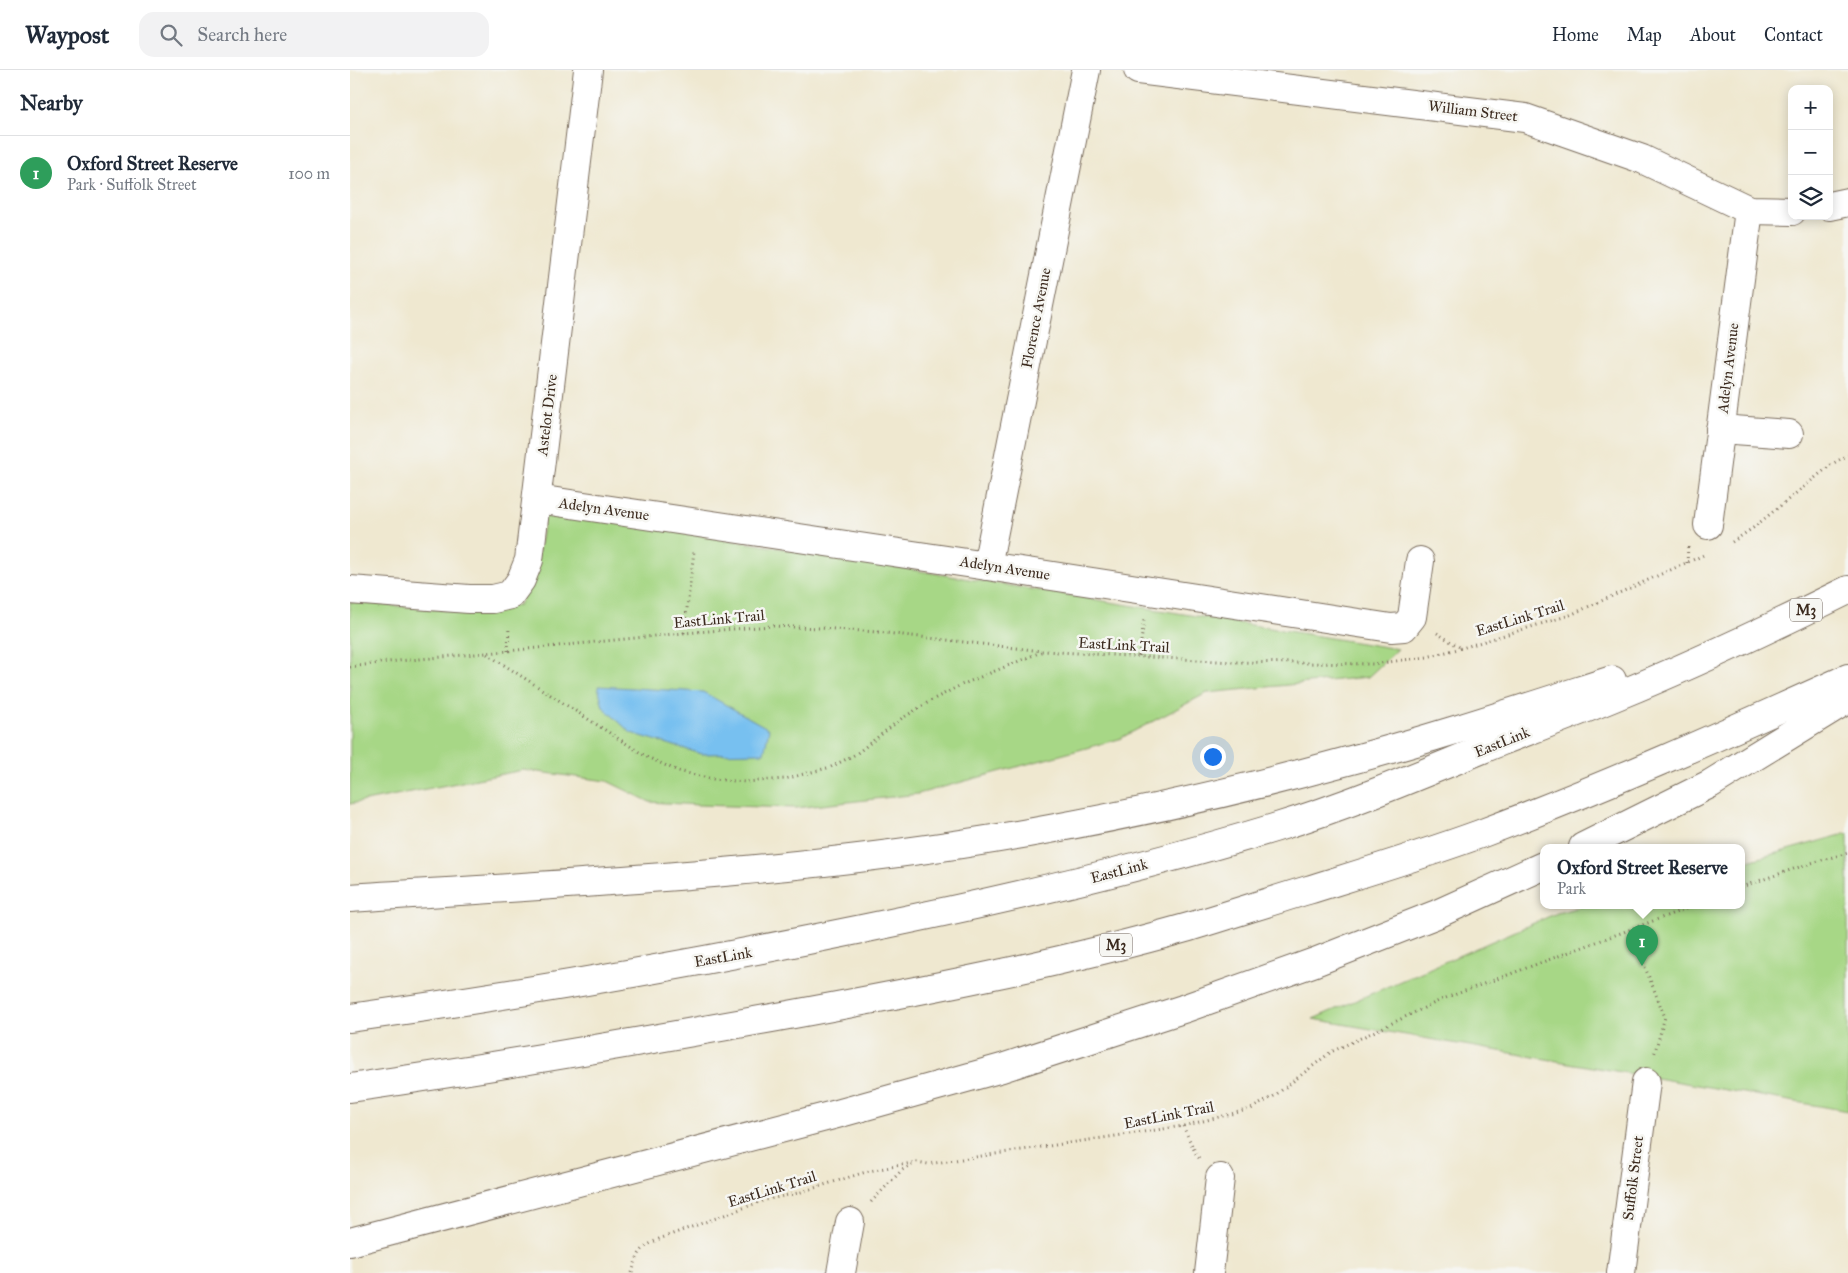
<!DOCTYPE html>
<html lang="en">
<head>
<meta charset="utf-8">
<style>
	:root { --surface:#fff; --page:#f2f2f3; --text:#1f2937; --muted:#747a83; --line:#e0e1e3; --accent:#c8321e }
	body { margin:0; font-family:"IM FELL Great Primer",serif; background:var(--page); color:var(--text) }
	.controls { position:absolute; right:15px; top:15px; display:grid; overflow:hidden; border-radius:10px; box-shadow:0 2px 12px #0003 }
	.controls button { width:45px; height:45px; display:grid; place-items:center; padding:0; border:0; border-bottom:1px solid var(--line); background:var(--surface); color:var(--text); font:25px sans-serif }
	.you { position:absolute; left:862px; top:686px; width:18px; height:18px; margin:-12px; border:4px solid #fff; border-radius:50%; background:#1a73e8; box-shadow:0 0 0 8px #1a73e833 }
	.badge { display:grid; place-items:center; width:32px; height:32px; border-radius:50%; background:var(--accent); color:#fff; font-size:16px; font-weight:700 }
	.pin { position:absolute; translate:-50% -41px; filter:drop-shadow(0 1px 2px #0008) }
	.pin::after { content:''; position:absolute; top:26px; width:18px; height:15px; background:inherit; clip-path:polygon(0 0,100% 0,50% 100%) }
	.popup { position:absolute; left:1190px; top:774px; width:205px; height:65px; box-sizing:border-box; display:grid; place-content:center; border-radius:10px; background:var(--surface); filter:drop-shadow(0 1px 4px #0005); font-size:16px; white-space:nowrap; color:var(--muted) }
	.popup b { font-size:19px; color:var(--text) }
	.popup::after { content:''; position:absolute; left:50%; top:100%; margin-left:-10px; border:10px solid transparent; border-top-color:var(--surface) }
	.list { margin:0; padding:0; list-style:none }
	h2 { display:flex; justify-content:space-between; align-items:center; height:65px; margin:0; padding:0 20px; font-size:21px }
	h2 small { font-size:16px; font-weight:400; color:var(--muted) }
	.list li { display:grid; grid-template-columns:32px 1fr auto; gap:15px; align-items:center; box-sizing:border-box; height:75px; padding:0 20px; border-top:1px solid var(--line) }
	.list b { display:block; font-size:19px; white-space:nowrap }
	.list p { margin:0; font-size:16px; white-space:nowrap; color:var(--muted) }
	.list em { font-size:16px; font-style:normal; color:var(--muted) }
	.icon { flex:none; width:28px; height:28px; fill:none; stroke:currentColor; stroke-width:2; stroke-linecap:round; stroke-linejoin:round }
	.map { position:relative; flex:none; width:1498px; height:1203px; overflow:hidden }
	header { display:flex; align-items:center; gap:30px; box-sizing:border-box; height:70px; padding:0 25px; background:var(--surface); border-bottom:1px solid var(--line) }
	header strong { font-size:24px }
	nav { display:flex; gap:28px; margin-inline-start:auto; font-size:18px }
	.search { width:350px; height:45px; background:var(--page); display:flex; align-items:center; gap:12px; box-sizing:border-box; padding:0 18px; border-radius:15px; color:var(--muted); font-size:19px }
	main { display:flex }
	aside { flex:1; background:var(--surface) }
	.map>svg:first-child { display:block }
	.green { fill:#a7d786; stroke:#718052 }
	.water { fill:#77c0f0; stroke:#597587 }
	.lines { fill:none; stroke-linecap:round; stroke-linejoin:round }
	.minor-casing { stroke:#7a6c5c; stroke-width:30 }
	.motorway-casing { stroke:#7a6c5c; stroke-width:30 }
	.path { stroke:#7a6c5c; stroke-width:3; stroke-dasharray:1 4; stroke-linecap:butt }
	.minor { stroke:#fff; stroke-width:28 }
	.motorway { stroke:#fff; stroke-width:28 }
	.labels { text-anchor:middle; stroke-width:5; stroke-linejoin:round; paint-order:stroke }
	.shield { fill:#f6f6f2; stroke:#73675e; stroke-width:1 }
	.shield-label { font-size:14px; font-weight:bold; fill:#3b2a1e }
	.street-label { font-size:15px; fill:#3b2a1e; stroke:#f6f6f2 }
</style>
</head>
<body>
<header>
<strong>Waypost</strong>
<div class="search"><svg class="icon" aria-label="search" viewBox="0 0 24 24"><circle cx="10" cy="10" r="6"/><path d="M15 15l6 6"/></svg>Search here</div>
<nav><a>Home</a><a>Map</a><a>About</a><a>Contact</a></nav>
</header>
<main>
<aside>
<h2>Nearby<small></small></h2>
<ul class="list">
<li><span class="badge" style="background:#2e9e5b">1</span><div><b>Oxford Street Reserve</b><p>Park · Suffolk Street</p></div><em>100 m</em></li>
</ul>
</aside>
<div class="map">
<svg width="1498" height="1203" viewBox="0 0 1498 1203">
	<rect width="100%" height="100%" fill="#f6f6f2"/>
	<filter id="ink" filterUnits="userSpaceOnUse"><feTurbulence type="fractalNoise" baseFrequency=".02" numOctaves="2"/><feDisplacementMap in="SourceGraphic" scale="10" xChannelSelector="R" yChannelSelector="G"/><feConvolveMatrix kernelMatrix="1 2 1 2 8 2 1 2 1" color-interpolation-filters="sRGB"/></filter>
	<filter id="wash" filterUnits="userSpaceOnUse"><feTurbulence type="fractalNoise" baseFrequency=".0096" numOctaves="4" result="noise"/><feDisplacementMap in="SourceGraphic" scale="20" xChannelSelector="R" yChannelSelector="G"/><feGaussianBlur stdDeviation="1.12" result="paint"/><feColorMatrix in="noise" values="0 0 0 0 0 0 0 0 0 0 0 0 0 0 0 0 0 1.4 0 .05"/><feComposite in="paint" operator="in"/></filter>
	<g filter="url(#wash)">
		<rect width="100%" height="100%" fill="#efe8d0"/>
		<g class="green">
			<polygon points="196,440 1048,579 1018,607 857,623 769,669 568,724 446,738 348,735 300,732 257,711 173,700 0,734 0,532 115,542 169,535 185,502"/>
			<polygon points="1498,763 1498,1041 963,949 1207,843 1237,835 1391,835 1391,793"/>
		</g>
		<polygon class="water" points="248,616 353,622 419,659 414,683 352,684 281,663 253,637"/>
	</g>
	<g filter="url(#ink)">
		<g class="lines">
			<defs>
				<g id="minor">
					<polyline points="788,0 1175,48 1292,89 1399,140 1442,141"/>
					<polyline points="1479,136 1498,132"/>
					<polyline points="1370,359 1439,364"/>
					<polyline points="187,429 637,496 1041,558 1054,557 1062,547 1070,491"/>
					<polyline points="1358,455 1399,140"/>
					<polyline points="637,496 736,0"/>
					<polyline points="0,520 119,529 143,529 160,525 171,510 179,490 238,0"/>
					<polyline points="491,1203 500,1152"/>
					<polyline points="859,1203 870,1108"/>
					<polyline points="1271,1203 1296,1012"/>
				</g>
				<g id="motorway">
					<polyline points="1233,777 1360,714 1498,629"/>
					<path d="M0,828C234,813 469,802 700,759C797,741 896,719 990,693C1082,669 1172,639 1262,610"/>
					<path d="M0,948C171,924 342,894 512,859C650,831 789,799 924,758C1002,734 1077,702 1152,671C1191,656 1231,641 1269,625C1347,593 1423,557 1498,520"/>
					<path d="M0,1018C145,997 289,972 433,946C569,921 705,895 839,857C879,845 918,832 958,820C1016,802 1073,785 1130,764C1255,717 1376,663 1498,608"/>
					<polyline points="0,1172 487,1044 652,998 833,939 965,892 1087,844 1193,796"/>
				</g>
			</defs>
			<use href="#minor" class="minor-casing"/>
			<use href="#motorway" class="motorway-casing"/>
			<g class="path">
				<polyline points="1382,472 1403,458 1482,394 1498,385"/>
				<polyline points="1337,493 1338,476"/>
				<polyline points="334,563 344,481"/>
				<polyline points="1087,563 1111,578"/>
				<polyline points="158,581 159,556"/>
				<polyline points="137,584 297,687 328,701 363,709 395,712 435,709 481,697 506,684 551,649 582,630 611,615 691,582"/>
				<polyline points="789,586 794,550"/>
				<polyline points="0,597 37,592 158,581 334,563 421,556 471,558 527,562 692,581 883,592 1023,594 1077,587 1112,578 1220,545 1356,484"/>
				<polyline points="1391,817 1461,793 1498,783"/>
				<polyline points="1280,860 1315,947 1304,985"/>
				<polyline points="833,1056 847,1086 850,1089"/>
				<polyline points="521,1132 552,1100 562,1095"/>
				<path d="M282,1203C288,1183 290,1178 309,1169L415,1130L448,1123L519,1101L567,1092L578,1094L833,1056L901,1039L924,1026L981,982L1093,929L1346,835"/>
			</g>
			<use href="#minor" class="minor"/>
			<use href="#motorway" class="motorway"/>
		</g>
	</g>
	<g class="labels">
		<g class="shield">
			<rect x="1440" y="528.5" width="32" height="23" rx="4"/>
			<rect x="750" y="863.5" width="32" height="23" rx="4"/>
		</g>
		<g class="shield-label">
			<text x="1456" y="545">M3</text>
			<text x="766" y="880">M3</text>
		</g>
		<g class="street-label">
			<text transform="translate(1123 41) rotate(7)" y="5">William Street</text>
			<text transform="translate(686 248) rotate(-79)" y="5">Florence Avenue</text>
			<text transform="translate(1378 298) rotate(-83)" y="5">Adelyn Avenue</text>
			<text transform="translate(197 345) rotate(-83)" y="5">Astelot Drive</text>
			<text transform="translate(254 439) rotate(8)" y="5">Adelyn Avenue</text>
			<text transform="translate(655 498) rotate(9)" y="5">Adelyn Avenue</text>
			<text transform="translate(1170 548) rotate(-17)" y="5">EastLink Trail</text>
			<text transform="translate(369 549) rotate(-5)" y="5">EastLink Trail</text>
			<text transform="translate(774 575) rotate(3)" y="5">EastLink Trail</text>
			<text transform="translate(1152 672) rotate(-22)" y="5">EastLink</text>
			<text transform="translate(769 801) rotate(-15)" y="5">EastLink</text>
			<text transform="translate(373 887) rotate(-10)" y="5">EastLink</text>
			<text transform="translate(819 1045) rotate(-11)" y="5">EastLink Trail</text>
			<text transform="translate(1283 1108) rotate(-83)" y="5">Suffolk Street</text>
			<text transform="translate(422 1119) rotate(-17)" y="5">EastLink Trail</text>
		</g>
	</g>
</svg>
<div class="controls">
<button>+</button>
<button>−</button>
<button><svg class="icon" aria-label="layers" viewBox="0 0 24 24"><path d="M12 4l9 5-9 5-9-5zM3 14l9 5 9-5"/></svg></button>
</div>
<div class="you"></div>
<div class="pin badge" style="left:1292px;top:896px;background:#2e9e5b">1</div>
<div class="popup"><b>Oxford Street Reserve</b>Park</div>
</div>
</main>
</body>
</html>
